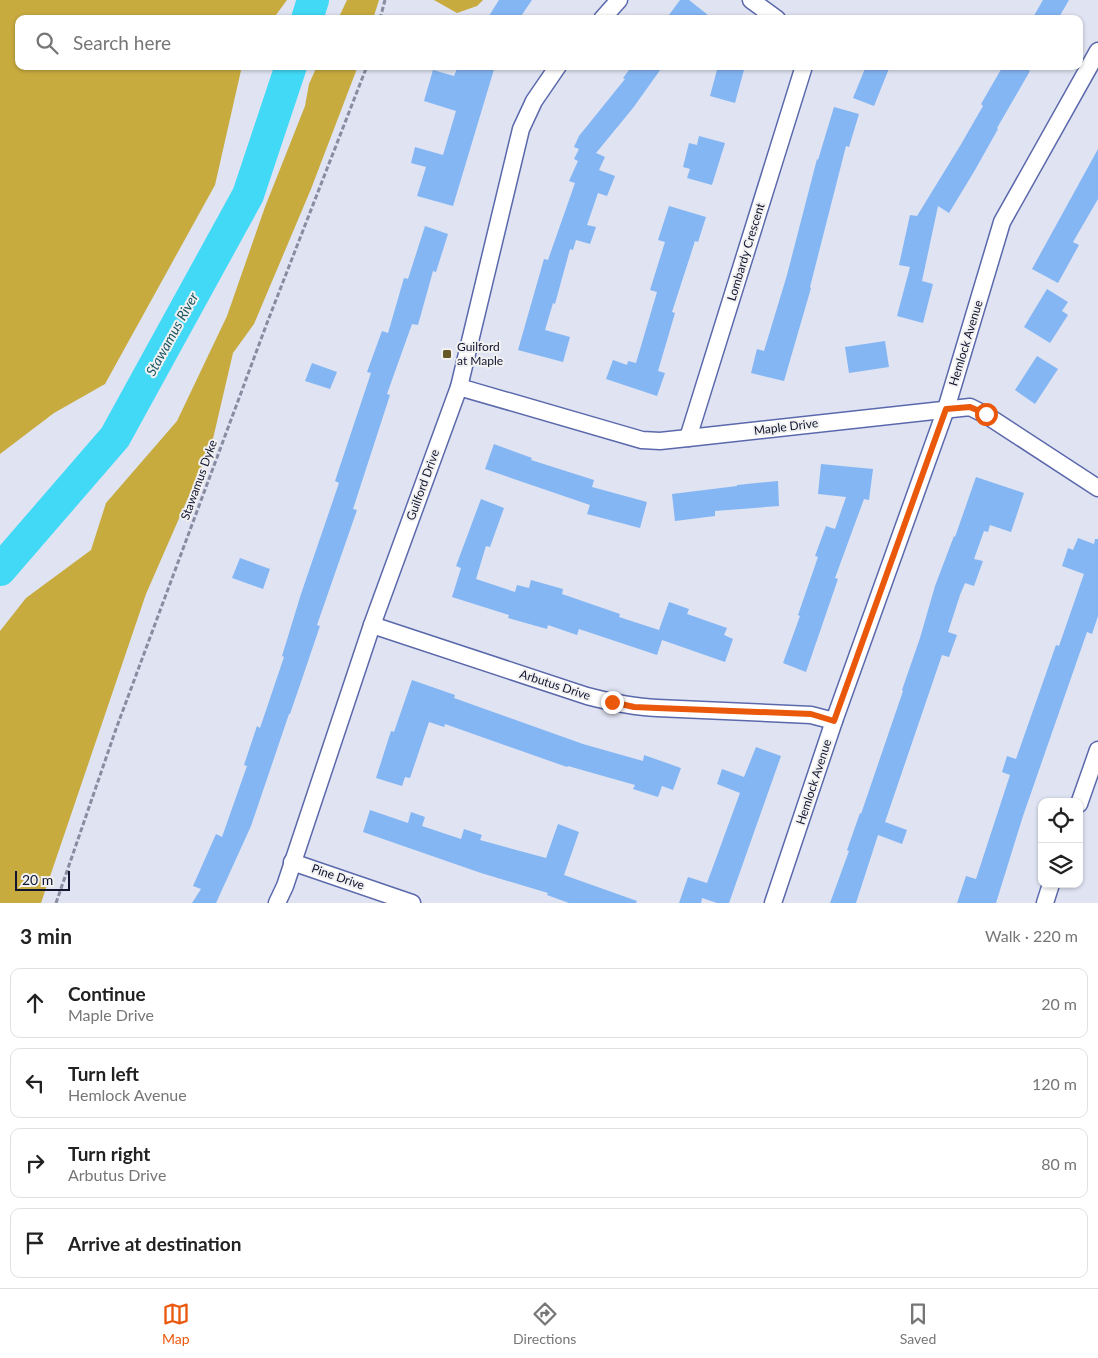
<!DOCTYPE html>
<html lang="en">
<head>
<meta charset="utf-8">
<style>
	:root { --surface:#fff; --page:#f2f2f2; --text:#222; --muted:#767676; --line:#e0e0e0; --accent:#ea580c }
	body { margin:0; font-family:Lato,sans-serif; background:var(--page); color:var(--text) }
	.controls { position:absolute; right:15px; bottom:15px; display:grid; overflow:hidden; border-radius:10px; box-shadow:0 1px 4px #0004 }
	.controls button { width:45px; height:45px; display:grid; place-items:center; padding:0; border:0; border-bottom:1px solid var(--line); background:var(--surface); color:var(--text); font:25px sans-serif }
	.scale { position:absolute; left:15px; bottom:12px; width:55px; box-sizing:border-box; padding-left:5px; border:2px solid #10142f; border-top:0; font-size:14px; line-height:18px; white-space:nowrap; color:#10142f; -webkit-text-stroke:4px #f1f1f1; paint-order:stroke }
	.stop { position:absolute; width:15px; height:15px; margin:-11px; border:4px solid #ea580c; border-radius:50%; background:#fff }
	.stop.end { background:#ea580c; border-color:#fff; box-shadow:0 1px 5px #0008 }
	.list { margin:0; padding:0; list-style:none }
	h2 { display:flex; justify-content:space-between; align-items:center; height:65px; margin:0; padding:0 20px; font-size:21px }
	h2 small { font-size:16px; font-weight:400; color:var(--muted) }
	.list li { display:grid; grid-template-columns:32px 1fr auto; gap:15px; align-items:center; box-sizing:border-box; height:70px; margin:0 10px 10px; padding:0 10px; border:1px solid var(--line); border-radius:10px }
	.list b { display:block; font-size:19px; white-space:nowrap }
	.list p { margin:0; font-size:16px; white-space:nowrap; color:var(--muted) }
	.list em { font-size:16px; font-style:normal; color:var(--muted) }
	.icon { flex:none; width:28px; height:28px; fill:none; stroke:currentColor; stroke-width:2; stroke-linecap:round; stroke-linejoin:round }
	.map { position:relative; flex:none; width:1098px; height:903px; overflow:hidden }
	.search { position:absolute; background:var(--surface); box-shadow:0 1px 4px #0004; left:15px; right:15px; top:15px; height:55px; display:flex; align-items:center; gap:12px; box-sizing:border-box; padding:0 18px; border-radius:10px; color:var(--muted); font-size:19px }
	.sheet { height:385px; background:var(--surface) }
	nav { display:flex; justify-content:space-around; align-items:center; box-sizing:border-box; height:70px; border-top:1px solid var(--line); background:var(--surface); font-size:14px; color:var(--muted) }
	nav a { display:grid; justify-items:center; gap:2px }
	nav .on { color:var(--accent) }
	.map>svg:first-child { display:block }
	.forest { fill:#c8ab3f }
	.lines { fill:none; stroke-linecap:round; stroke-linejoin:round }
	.river { stroke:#41d9f6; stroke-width:32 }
	.building { fill:#84b6f4 }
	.minor-casing { stroke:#5b69ac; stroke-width:19 }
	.path { stroke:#888ca0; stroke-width:3; stroke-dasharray:5 2.5; stroke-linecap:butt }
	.minor { stroke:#fff; stroke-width:16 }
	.route { stroke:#ea580c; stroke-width:6 }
	.poi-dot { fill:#675926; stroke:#f1f1f1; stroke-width:2 }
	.labels { text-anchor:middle; stroke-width:4; stroke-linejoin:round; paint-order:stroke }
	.street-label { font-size:12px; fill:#10142f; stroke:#f1f1f1 }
	.poi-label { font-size:12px; fill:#10142f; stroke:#f1f1f1; text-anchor:start }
	.water-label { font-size:14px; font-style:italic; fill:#1b5864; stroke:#f1f1f1 }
</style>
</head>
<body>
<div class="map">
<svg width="1098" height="903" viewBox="0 0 1098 903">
	<rect width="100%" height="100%" fill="#dfe3f2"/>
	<g class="forest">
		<polygon points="0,0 287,0 273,19 19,19 19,66 242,66 215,185 105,384 54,413 0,454"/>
		<polygon points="347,0 379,0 373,19 338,19"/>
		<polygon points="434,0 483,0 477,6 457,13"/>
		<polygon points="317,66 358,66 311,189 254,324 233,353 212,443 146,594 41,903 0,903 0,631 26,598 91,550 106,503 177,421 227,316 265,207 305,106 309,84"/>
	</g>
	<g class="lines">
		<g class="river">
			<polyline points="307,19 313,0"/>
			<polyline points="0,570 115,437 248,195 291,66"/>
		</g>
	</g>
	<g class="building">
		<polygon points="499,0 532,0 519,19 487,19"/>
		<polygon points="680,0 689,0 713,19 666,19"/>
		<polygon points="1043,0 1069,0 1058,19 1032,19"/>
		<polygon points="458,66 495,66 453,206 417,196 426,167 411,163 415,147 443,155 456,111 424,101 433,70 454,76"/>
		<polygon points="632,66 663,66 633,108 596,153 605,157 599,170 615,176 607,196 598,193 587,225 596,227 590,244 576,240 573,250 570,249 555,304 553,303 545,330 570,337 563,362 518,350 544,259 548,260 575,183 569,181 578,161 574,159 579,149 574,147 579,136 625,79 623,78"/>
		<polygon points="718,66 745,66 735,103 710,96"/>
		<polygon points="866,66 890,66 874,106 853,98"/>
		<polygon points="1003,66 1023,66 1030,71 997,128 998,129 975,170 949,213 938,206 922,281 933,284 923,323 897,316 910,267 899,265 910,215 917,216 960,146 983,106 981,104"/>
		<polygon points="834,107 859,114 849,147 846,146 810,287 811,288 784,381 751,373 757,349 764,351 787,275 817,159 818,160"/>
		<polygon points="699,136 725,143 712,185 687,178 690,169 683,167 689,143 697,145"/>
		<polygon points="1098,149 1098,199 1073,242 1079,245 1058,283 1032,269"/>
		<polygon points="669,206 706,217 698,242 695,241 672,312 675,313 658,371 665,373 657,396 606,379 613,360 627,365 628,361 636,363 657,292 650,290 665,242 658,240"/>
		<polygon points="425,226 448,234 436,272 433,271 418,325 412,324 387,394 390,395 353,509 357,510 317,625 320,626 302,679 290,714 289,714 251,826 216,903 192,903 201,889 193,886 216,834 222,837 247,766 244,765 257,726 260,728 284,657 282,656 301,594 339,483 335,481 371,373 367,372 382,331 388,333 404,278 408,279"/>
		<polygon points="1047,289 1068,302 1062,311 1068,315 1050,343 1024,327"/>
		<polygon points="885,341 889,367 849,373 845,347"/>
		<polygon points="1037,356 1058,369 1035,404 1015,390"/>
		<polygon points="312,363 337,372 330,389 305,381"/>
		<polygon points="494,444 532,458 531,460 594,480 592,487 647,502 640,528 587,514 590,505 485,469"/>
		<polygon points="821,464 873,469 869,500 864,499 835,578 838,579 806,672 783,663 800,616 798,615 818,557 815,556 826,526 835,529 846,497 818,494"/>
		<polygon points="976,477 1024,493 1011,532 990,525 988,532 984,531 974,559 983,561 974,586 965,583 960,595 948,632 957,635 949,657 942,655 885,822 907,830 902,844 878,835 856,903 830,903 849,851 847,850 860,813 861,814 903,691 902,690 920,638 935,586 954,536 955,537"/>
		<polygon points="778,481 779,506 715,511 715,516 675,521 672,494 737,486 737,485"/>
		<polygon points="481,499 504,508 490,547 486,546 476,579 515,592 517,585 529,588 531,580 563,589 562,594 620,614 619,617 659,630 669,602 689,609 687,614 727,628 724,635 733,639 725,662 662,640 657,655 579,629 577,635 548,625 547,629 508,618 509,615 452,597 461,568 456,566"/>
		<polygon points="1078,538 1094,544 1095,539 1098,539 1098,616 1092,634 1087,632 1023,816 996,903 957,903 966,876 976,879 1010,775 1002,772 1007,756 1016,759 1056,645 1059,646 1084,574 1062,566 1068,548 1073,550"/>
		<polygon points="240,558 270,569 263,589 232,578"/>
		<polygon points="412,680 455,695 454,698 583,744 643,761 644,755 681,768 673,790 662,786 658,797 633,789 635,785 568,766 567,767 445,724 444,727 429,722 410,778 405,777 402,786 376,778 391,731 394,732"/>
		<polygon points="756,747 781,756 729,903 717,903 702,898 701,903 679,903 688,877 707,883 740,793 717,784 722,769 744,777"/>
		<polygon points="370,810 408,823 411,812 425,817 422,826 461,839 464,829 482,835 480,840 546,858 558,824 579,832 564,875 637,901 636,903 569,903 547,895 548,893 481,873 363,832"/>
	</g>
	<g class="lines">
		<defs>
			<g id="minor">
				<polyline points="751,0 777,19"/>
				<polyline points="602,19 619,0"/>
				<polyline points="459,387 642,440 660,441 688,438 970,407 986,415 1098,488"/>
				<polyline points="688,438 804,66"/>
				<path d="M372,625L587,696C610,702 633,707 657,708L811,715L834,721"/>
				<polyline points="1079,804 1098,750"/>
				<polyline points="292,862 412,903"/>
				<polyline points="277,903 285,886 372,625 459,387 521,129 534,101 558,66"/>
				<polyline points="773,903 834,721 946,409 1002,222 1098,51"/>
				<polyline points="1045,903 1051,884"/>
			</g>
		</defs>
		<use href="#minor" class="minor-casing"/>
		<g class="path">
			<polyline points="380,19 385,0"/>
			<polyline points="56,903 116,729 267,323 367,66"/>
		</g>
		<use href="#minor" class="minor"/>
	</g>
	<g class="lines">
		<polyline class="route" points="612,702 634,707 657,708 811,714 834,721 946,409 970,407 986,414"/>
	</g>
	<rect class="poi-dot" x="442" y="349" width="10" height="10" rx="2.5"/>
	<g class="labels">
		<g class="street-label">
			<text transform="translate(746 252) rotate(-73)" y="4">Lombardy Crescent</text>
			<text transform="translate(966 343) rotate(-73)" y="4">Hemlock Avenue</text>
			<text transform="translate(786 427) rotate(-7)" y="4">Maple Drive</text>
			<text transform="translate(199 480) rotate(-70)" y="4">Stawamus Dyke</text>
			<text transform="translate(423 485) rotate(-70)" y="4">Guilford Drive</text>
			<text transform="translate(555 685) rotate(18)" y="4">Arbutus Drive</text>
			<text transform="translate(814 782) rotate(-72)" y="4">Hemlock Avenue</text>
			<text transform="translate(338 877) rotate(19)" y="4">Pine Drive</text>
		</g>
		<g class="poi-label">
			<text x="457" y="351">Guilford<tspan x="457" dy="14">at Maple</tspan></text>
		</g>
		<g class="water-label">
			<text transform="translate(172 334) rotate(-61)" y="5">Stawamus River</text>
		</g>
	</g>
</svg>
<div class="controls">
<button><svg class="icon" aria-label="locate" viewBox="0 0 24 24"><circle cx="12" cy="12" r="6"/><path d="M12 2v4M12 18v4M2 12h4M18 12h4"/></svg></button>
<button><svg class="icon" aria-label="layers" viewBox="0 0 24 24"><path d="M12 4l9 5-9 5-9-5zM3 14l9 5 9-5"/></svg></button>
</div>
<div class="scale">20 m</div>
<div class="stop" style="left:986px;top:414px"></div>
<div class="stop end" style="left:612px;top:702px"></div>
<div class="search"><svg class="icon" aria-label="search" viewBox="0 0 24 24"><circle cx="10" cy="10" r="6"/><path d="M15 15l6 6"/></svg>Search here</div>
</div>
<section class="sheet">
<h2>3 min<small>Walk · 220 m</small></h2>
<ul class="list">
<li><svg class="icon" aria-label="ahead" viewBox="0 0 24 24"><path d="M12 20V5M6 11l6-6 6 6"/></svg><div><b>Continue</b><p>Maple Drive</p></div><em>20 m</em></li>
<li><svg class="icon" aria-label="left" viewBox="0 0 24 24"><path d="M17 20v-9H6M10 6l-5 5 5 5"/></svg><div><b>Turn left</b><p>Hemlock Avenue</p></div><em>120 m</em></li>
<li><svg class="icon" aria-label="right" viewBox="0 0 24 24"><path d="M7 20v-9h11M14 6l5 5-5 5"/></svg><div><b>Turn right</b><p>Arbutus Drive</p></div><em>80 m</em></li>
<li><svg class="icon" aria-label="arrive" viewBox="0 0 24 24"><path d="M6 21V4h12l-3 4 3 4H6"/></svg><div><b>Arrive at destination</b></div></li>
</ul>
</section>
<nav>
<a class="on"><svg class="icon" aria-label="map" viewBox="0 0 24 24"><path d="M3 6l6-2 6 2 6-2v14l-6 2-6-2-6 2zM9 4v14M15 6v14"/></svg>Map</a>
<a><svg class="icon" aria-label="directions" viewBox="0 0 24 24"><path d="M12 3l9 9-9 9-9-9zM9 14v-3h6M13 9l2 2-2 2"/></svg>Directions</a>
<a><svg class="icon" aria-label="saved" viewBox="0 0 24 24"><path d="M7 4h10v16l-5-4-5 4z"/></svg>Saved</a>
</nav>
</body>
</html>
